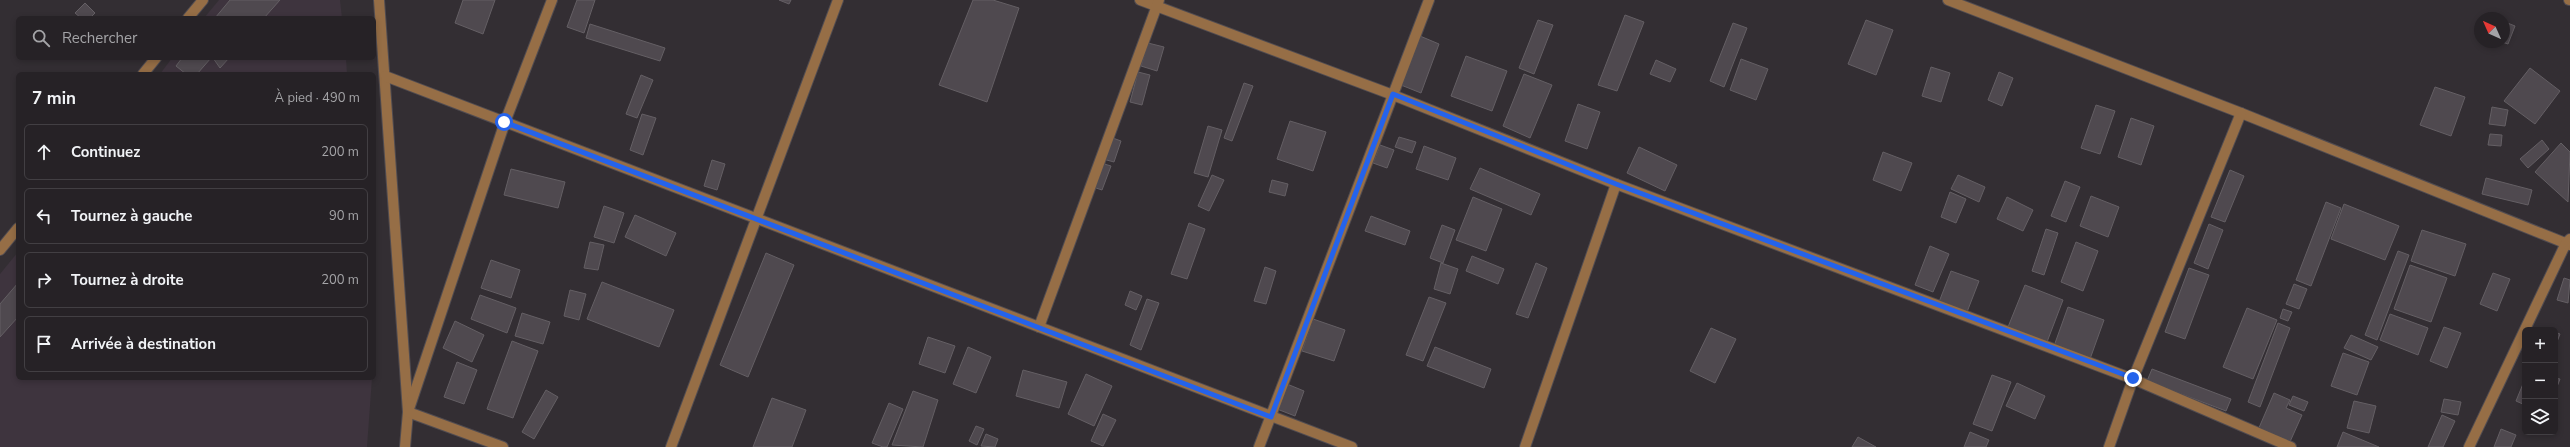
<!DOCTYPE html>
<html lang="fr">
<head>
<meta charset="utf-8">
<style>
	:root { --surface:#262226; --page:#322f32; --text:#f1f3f6; --muted:#a4a4a7; --line:#423f43 }
	body { margin:0; font-family:"Nunito Sans",sans-serif; background:var(--page); color:var(--text) }
	.controls { position:absolute; right:12px; bottom:12px; display:grid; overflow:hidden; border-radius:6px; box-shadow:0 2px 6px #0003 }
	.controls button { width:36px; height:36px; display:grid; place-items:center; padding:0; border:0; border-bottom:1px solid var(--line); background:var(--surface); color:var(--text); font:20px sans-serif }
	.compass { position:absolute; left:2474px; top:12px; width:36px; height:36px; border-radius:50%; background:var(--surface); box-shadow:0 2px 6px #0003; rotate:315deg }
	.stop { position:absolute; width:12px; height:12px; margin:-9px; border:3px solid #2563eb; border-radius:50%; background:#fff }
	.stop.end { background:#2563eb; border-color:#fff; box-shadow:0 1px 4px #0008 }
	.list { margin:0; padding:0; list-style:none }
	h2 { display:flex; justify-content:space-between; align-items:center; height:52px; margin:0; padding:0 16px; font-size:17px }
	h2 small { font-size:13px; font-weight:400; color:var(--muted) }
	.list li { display:grid; grid-template-columns:26px 1fr auto; gap:12px; align-items:center; box-sizing:border-box; height:56px; margin:0 8px 8px; padding:0 8px; border:1px solid var(--line); border-radius:6px }
	.list b { display:block; font-size:15px; white-space:nowrap }
	.list em { font-size:13px; font-style:normal; color:var(--muted) }
	.icon { flex:none; width:22px; height:22px; fill:none; stroke:currentColor; stroke-width:2; stroke-linecap:round; stroke-linejoin:round }
	.map { position:relative; flex:none; width:2570px; height:447px; overflow:hidden }
	.search { position:absolute; background:var(--surface); box-shadow:0 2px 6px #0003; left:16px; top:16px; width:360px; height:44px; display:flex; align-items:center; gap:10px; box-sizing:border-box; padding:0 14px; border-radius:6px; color:var(--muted); font-size:15px }
	.panel { position:absolute; background:var(--surface); box-shadow:0 2px 6px #0003; left:16px; top:72px; width:360px; height:308px; border-radius:6px }
	.map>svg:first-child { display:block }
	.built { fill:#3e343e }
	.building { fill:#4f494f; stroke:#645f64 }
	.lines { fill:none; stroke-linecap:round; stroke-linejoin:round }
	.minor-casing { stroke:#514c51; stroke-width:12 }
	.minor { stroke:#966e46; stroke-width:10 }
	.route { stroke:#2563eb; stroke-width:5 }
</style>
</head>
<body>
<div class="map">
<svg width="2570" height="447" viewBox="0 0 2570 447">
	<rect width="100%" height="100%" fill="#332e33"/>
	<g class="built">
		<polygon points="219,0 340,0 342,18 204,18"/>
		<polygon points="172,58 346,58 347,74 160,74"/>
		<polygon points="18,252 18,378 372,378 367,447 0,447 0,274"/>
	</g>
	<g class="building">
		<polygon points="230,0 280,0 264,18 215,18"/>
		<polygon points="463,0 495,0 483,34 455,23"/>
		<polygon points="577,0 595,0 584,33 567,27"/>
		<polygon points="779,0 791,0 789,4"/>
		<polygon points="973,0 993,0 1019,8 987,102 939,85"/>
		<polygon points="85,3 95,13 90,18 81,18 75,13"/>
		<polygon points="1625,15 1644,22 1617,91 1598,85"/>
		<polygon points="1538,20 1553,25 1534,74 1519,68"/>
		<polygon points="1866,20 1893,30 1876,75 1848,64"/>
		<polygon points="2505,22 2515,26 2508,44 2502,42 2504,42"/>
		<polygon points="1733,23 1747,28 1724,87 1710,81"/>
		<polygon points="590,24 665,48 660,61 586,38"/>
		<polygon points="1420,36 1439,44 1421,93 1401,85"/>
		<polygon points="1148,43 1164,47 1157,71 1141,66"/>
		<polygon points="1466,56 1507,71 1492,111 1451,96"/>
		<polygon points="182,58 211,58 197,74 186,74 176,66"/>
		<polygon points="213,58 229,58 220,68"/>
		<polygon points="1741,59 1768,69 1756,100 1730,90"/>
		<polygon points="1656,60 1676,69 1670,82 1650,74"/>
		<polygon points="1931,67 1950,73 1941,102 1922,96"/>
		<polygon points="2530,68 2560,91 2535,124 2504,101"/>
		<polygon points="1138,72 1150,75 1142,105 1130,102"/>
		<polygon points="1999,72 2013,78 2002,106 1988,100"/>
		<polygon points="1524,74 1552,85 1530,138 1503,126"/>
		<polygon points="641,75 653,80 637,118 626,114"/>
		<polygon points="1244,83 1253,86 1232,141 1224,138"/>
		<polygon points="2435,87 2465,97 2451,136 2420,125"/>
		<polygon points="1578,104 1600,112 1587,149 1565,141"/>
		<polygon points="2096,105 2115,111 2100,154 2081,148"/>
		<polygon points="2492,107 2508,110 2505,126 2489,124"/>
		<polygon points="642,114 656,118 643,155 630,150"/>
		<polygon points="2131,118 2154,126 2141,165 2118,157"/>
		<polygon points="1290,121 1326,132 1313,171 1277,159"/>
		<polygon points="1208,126 1222,130 1208,177 1194,173"/>
		<polygon points="2490,134 2502,135 2501,146 2488,145"/>
		<polygon points="1110,137 1121,141 1114,162 1103,159"/>
		<polygon points="1399,137 1416,142 1412,153 1395,147"/>
		<polygon points="2542,140 2549,149 2528,168 2520,159"/>
		<polygon points="2561,143 2570,152 2568,202 2535,172"/>
		<polygon points="1380,145 1394,150 1387,168 1373,163"/>
		<polygon points="1424,146 1456,158 1448,180 1416,169"/>
		<polygon points="1639,147 1677,165 1665,191 1627,173"/>
		<polygon points="1883,152 1912,163 1901,191 1873,180"/>
		<polygon points="712,160 725,164 717,190 704,186"/>
		<polygon points="1101,163 1111,166 1102,190 1093,187"/>
		<polygon points="1480,168 1540,194 1531,215 1470,189"/>
		<polygon points="511,169 565,182 558,208 504,195"/>
		<polygon points="2230,170 2244,176 2225,222 2211,217"/>
		<polygon points="1212,175 1224,180 1209,211 1198,206"/>
		<polygon points="1958,175 1985,187 1979,202 1951,189"/>
		<polygon points="2486,178 2532,190 2528,205 2482,194"/>
		<polygon points="1272,180 1288,184 1285,196 1269,192"/>
		<polygon points="2065,181 2080,187 2066,222 2051,216"/>
		<polygon points="1950,192 1966,199 1956,223 1941,217"/>
		<polygon points="2091,196 2119,207 2108,237 2080,226"/>
		<polygon points="1473,197 1502,209 1486,251 1456,240"/>
		<polygon points="2007,197 2033,210 2023,231 1997,219"/>
		<polygon points="2326,202 2341,208 2311,286 2296,280"/>
		<polygon points="2344,204 2399,226 2385,260 2331,239"/>
		<polygon points="604,206 624,213 614,243 594,237"/>
		<polygon points="635,215 676,233 666,256 625,237"/>
		<polygon points="1371,216 1410,231 1405,245 1365,231"/>
		<polygon points="1189,223 1205,229 1187,279 1171,274"/>
		<polygon points="2209,224 2223,230 2208,269 2194,263"/>
		<polygon points="1442,225 1455,230 1443,263 1430,258"/>
		<polygon points="2046,229 2058,233 2044,275 2032,271"/>
		<polygon points="2422,230 2466,244 2455,276 2411,261"/>
		<polygon points="590,242 604,245 598,270 584,268"/>
		<polygon points="2076,242 2098,251 2083,291 2061,282"/>
		<polygon points="1930,246 1949,254 1933,292 1915,285"/>
		<polygon points="2398,251 2409,255 2377,340 2365,335"/>
		<polygon points="766,253 794,265 748,377 720,365"/>
		<polygon points="1472,256 1504,269 1498,284 1466,271"/>
		<polygon points="491,260 520,270 511,298 481,288"/>
		<polygon points="1441,263 1458,269 1450,294 1434,289"/>
		<polygon points="1536,263 1547,268 1528,318 1516,314"/>
		<polygon points="2410,265 2447,278 2431,322 2394,309"/>
		<polygon points="1265,267 1276,271 1266,304 1254,301"/>
		<polygon points="2189,268 2209,275 2185,339 2165,332"/>
		<polygon points="1951,271 1979,281 1967,312 1939,302"/>
		<polygon points="2493,273 2510,279 2497,311 2480,304"/>
		<polygon points="2564,278 2570,280 2568,303 2557,300"/>
		<polygon points="602,282 674,310 659,347 587,319"/>
		<polygon points="18,283 18,317 0,337 0,304"/>
		<polygon points="2294,284 2307,289 2299,309 2286,304"/>
		<polygon points="2025,285 2063,300 2047,342 2008,327"/>
		<polygon points="570,290 586,294 579,320 564,316"/>
		<polygon points="1130,291 1142,296 1136,310 1125,305"/>
		<polygon points="480,295 516,308 507,333 471,319"/>
		<polygon points="1429,297 1446,303 1423,361 1406,355"/>
		<polygon points="1147,299 1159,303 1141,350 1130,345"/>
		<polygon points="2068,307 2104,320 2090,359 2054,346"/>
		<polygon points="2247,308 2277,320 2253,379 2223,367"/>
		<polygon points="2283,309 2292,312 2288,321 2280,318"/>
		<polygon points="522,313 550,322 543,344 515,336"/>
		<polygon points="2390,314 2428,328 2418,355 2380,340"/>
		<polygon points="1313,319 1345,330 1334,361 1302,351"/>
		<polygon points="455,321 484,335 472,362 443,348"/>
		<polygon points="2278,323 2290,328 2260,407 2248,402"/>
		<polygon points="2444,327 2461,333 2447,368 2430,361"/>
		<polygon points="1711,328 1736,339 1715,383 1690,371"/>
		<polygon points="2555,332 2560,334 2555,347"/>
		<polygon points="2351,335 2378,347 2371,360 2344,348"/>
		<polygon points="928,337 955,346 945,373 919,364"/>
		<polygon points="512,341 538,351 513,418 487,409"/>
		<polygon points="968,347 991,357 976,393 953,384"/>
		<polygon points="1435,347 1491,369 1484,388 1427,366"/>
		<polygon points="2343,353 2369,362 2357,395 2331,386"/>
		<polygon points="457,362 477,370 464,404 444,397"/>
		<polygon points="2152,369 2231,399 2226,411 2147,381"/>
		<polygon points="1023,370 1067,382 1059,408 1016,396"/>
		<polygon points="1086,374 1112,386 1094,426 1068,414"/>
		<polygon points="1992,375 2011,382 1992,431 1973,424"/>
		<polygon points="2555,378 2560,379 2555,392"/>
		<polygon points="2525,379 2525,405 2516,401"/>
		<polygon points="2017,383 2045,396 2035,419 2006,406"/>
		<polygon points="1287,384 1304,391 1295,416 1277,409"/>
		<polygon points="546,390 558,397 534,439 522,432"/>
		<polygon points="913,391 938,400 923,447 892,445"/>
		<polygon points="2274,393 2290,400 2286,408 2302,415 2289,444 2258,430"/>
		<polygon points="2293,396 2308,402 2304,411 2289,405"/>
		<polygon points="772,398 806,410 792,447 753,447"/>
		<polygon points="2444,399 2461,402 2458,415 2441,412"/>
		<polygon points="2354,401 2376,406 2369,433 2347,428"/>
		<polygon points="889,403 903,409 887,447 883,447 872,443"/>
		<polygon points="1103,414 1116,420 1103,446 1091,441"/>
		<polygon points="2442,415 2455,421 2443,447 2428,447"/>
		<polygon points="976,426 984,429 977,445 969,441"/>
		<polygon points="2501,429 2516,435 2511,447 2494,447"/>
		<polygon points="1970,432 1989,440 1986,447 1964,447"/>
		<polygon points="2343,432 2379,447 2337,447"/>
		<polygon points="986,434 998,439 995,447 981,446"/>
		<polygon points="1858,437 1876,447 1852,447"/>
	</g>
	<g class="lines">
		<defs>
			<g id="minor">
				<polyline points="379,0 408,412 405,447"/>
				<polyline points="1140,0 1393,95 1616,184 2133,379 2291,447"/>
				<polyline points="1948,0 2241,113 2570,245"/>
				<polyline points="2569,0 2570,0"/>
				<polyline points="188,18 203,0"/>
				<polyline points="143,74 156,58"/>
				<polyline points="385,76 1352,447"/>
				<polyline points="0,250 18,228"/>
				<polyline points="1039,327 1159,0"/>
				<polyline points="503,447 408,412 505,122 552,0"/>
				<polyline points="671,447 838,0"/>
				<polyline points="1259,447 1429,0"/>
				<polyline points="1525,447 1616,184"/>
				<polyline points="2109,447 2133,379 2241,113"/>
				<polyline points="2469,447 2566,243 2570,239"/>
			</g>
		</defs>
		<use href="#minor" class="minor-casing"/>
		<use href="#minor" class="minor"/>
	</g>
	<g class="lines">
		<polyline class="route" points="504,122 1271,417 1393,94 1616,184 2133,378"/>
	</g>
</svg>
<div class="controls">
<button>+</button>
<button>−</button>
<button><svg class="icon" aria-label="layers" viewBox="0 0 24 24"><path d="M12 4l9 5-9 5-9-5zM3 14l9 5 9-5"/></svg></button>
</div>
<svg class="compass" viewBox="-18 -18 36 36"><path d="M0-13l5 13h-10z" fill="#e53935"/><path d="M0 13l5-13h-10z" fill="#a4a4a7"/></svg>
<div class="stop" style="left:504px;top:122px"></div>
<div class="stop end" style="left:2133px;top:378px"></div>
<div class="search"><svg class="icon" aria-label="search" viewBox="0 0 24 24"><circle cx="10" cy="10" r="6"/><path d="M15 15l6 6"/></svg>Rechercher</div>
<section class="panel">
<h2>7 min<small>À pied · 490 m</small></h2>
<ul class="list">
<li><svg class="icon" aria-label="ahead" viewBox="0 0 24 24"><path d="M12 20V5M6 11l6-6 6 6"/></svg><div><b>Continuez</b></div><em>200 m</em></li>
<li><svg class="icon" aria-label="left" viewBox="0 0 24 24"><path d="M17 20v-9H6M10 6l-5 5 5 5"/></svg><div><b>Tournez à gauche</b></div><em>90 m</em></li>
<li><svg class="icon" aria-label="right" viewBox="0 0 24 24"><path d="M7 20v-9h11M14 6l5 5-5 5"/></svg><div><b>Tournez à droite</b></div><em>200 m</em></li>
<li><svg class="icon" aria-label="arrive" viewBox="0 0 24 24"><path d="M6 21V4h12l-3 4 3 4H6"/></svg><div><b>Arrivée à destination</b></div></li>
</ul>
</section>
</div>
</body>
</html>
